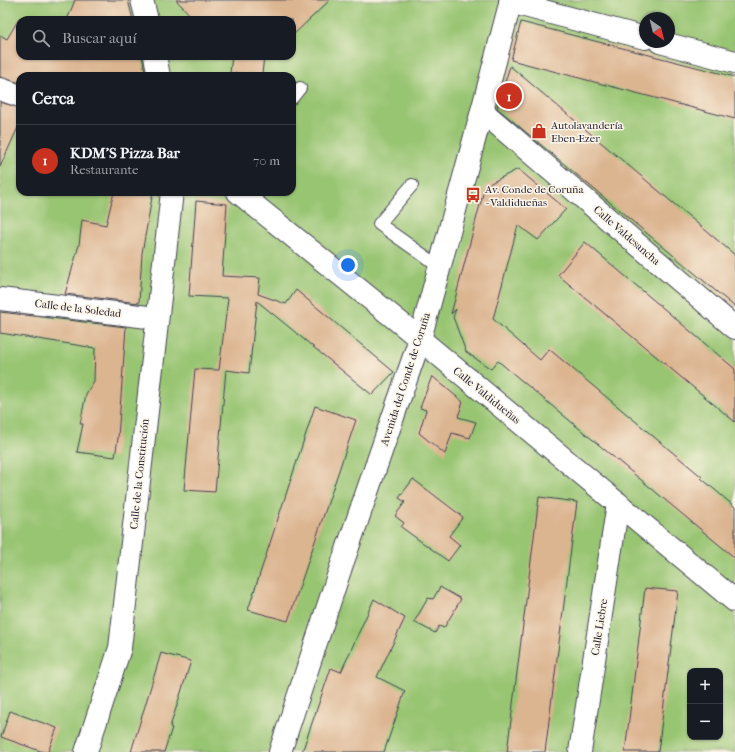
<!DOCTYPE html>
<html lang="es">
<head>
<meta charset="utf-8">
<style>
	:root { --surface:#171b24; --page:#242831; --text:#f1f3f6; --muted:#9ea1a6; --line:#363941; --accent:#c8321e }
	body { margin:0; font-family:"IM FELL French Canon",serif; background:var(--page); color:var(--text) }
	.controls { position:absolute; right:12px; bottom:12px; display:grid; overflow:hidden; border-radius:8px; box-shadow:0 1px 3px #0004 }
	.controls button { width:36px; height:36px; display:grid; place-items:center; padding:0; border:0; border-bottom:1px solid var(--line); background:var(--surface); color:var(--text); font:20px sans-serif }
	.compass { position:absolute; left:639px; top:12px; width:36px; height:36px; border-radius:50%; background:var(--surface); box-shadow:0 1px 3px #0004; rotate:145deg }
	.you { position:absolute; left:348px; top:265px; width:14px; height:14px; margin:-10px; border:3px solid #fff; border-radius:50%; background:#1a73e8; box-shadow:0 0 0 6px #1a73e833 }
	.badge { display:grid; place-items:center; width:26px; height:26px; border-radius:50%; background:var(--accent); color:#fff; font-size:13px; font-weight:700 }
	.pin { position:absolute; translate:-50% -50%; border:2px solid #fff; box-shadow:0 1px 4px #0006 }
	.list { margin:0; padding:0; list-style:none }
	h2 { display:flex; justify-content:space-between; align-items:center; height:52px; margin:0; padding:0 16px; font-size:17px }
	h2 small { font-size:13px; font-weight:400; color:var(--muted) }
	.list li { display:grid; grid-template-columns:26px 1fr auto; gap:12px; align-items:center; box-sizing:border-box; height:72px; padding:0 16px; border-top:1px solid var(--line) }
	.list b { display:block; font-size:15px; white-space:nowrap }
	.list p { margin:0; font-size:13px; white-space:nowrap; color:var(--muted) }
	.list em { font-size:13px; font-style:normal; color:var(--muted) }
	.icon { flex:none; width:22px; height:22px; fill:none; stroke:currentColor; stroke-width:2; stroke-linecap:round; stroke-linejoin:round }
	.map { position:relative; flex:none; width:735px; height:752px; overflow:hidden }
	.search { position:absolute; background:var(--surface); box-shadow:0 1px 3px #0004; left:16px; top:16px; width:280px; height:44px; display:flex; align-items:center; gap:10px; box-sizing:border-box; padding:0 14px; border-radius:12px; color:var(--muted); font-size:15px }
	.panel { position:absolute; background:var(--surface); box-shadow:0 1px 3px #0004; left:16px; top:72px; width:280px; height:124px; border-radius:12px }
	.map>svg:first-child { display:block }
	.green { fill:#98c572; stroke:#5d7456; fill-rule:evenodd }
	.building { fill:#dbb490 }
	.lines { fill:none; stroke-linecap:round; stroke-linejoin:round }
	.lane-casing { stroke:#424052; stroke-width:14 }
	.street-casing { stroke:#424052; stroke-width:24 }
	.lane { stroke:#fff; stroke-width:12 }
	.street { stroke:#fff; stroke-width:22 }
	.labels { text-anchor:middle; stroke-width:3; stroke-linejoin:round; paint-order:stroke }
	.poi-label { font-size:11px; fill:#22223b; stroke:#fcf5e5; text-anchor:start }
	.street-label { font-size:11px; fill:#22223b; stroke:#fcf5e5 }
</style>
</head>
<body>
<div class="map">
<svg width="735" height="752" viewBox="0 0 735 752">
	<rect width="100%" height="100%" fill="#fcf5e5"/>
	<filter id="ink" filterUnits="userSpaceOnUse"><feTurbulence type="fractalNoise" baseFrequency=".025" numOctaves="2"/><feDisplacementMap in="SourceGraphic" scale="8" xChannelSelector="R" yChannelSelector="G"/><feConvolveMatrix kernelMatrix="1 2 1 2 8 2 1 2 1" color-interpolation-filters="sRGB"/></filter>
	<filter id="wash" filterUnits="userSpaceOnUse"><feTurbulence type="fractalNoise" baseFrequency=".012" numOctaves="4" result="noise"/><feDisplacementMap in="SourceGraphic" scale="16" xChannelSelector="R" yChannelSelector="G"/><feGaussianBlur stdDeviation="0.9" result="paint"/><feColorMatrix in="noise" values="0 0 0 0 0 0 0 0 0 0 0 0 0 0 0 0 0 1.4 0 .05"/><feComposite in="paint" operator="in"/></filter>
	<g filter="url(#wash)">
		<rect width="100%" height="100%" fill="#f8ead3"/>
		<path class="green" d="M0,0H735V752H0ZM645,18H669V42H645ZM20,20H292V56H20ZM20,76H292V192H20ZM690,671H720V737H690Z"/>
		<g id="blocks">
			<g class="building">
				<polygon points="75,0 128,0 133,20 67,20"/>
				<polygon points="176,0 330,0 292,36 292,20 195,20"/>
				<polygon points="20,17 20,56 142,56 146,76 20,76 20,83 0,77 0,35 7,39"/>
				<polygon points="521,22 735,77 735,119 511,60"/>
				<polygon points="232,56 264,56 262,74 230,73"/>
				<polygon points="510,66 735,255 735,307 497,108"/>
				<polygon points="0,102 20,108 20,123 0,167"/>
				<polygon points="518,169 566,209 538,240 518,225 493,319 540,360 549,349 702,477 701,478 735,507 735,558 498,361 491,369 466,352 453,317 456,309 451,314 485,186"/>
				<polygon points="114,192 153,192 142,253 139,303 65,294 79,245 82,220 106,225"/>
				<polygon points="196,201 227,204 222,276 260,278 258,294 286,304 296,290 394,372 372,395 257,301 249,373 226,370 215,492 184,490 195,369 219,370 228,298 189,296"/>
				<polygon points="585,242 735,369 735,422 558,275"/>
				<polygon points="0,312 126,327 118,438 115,457 77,452 83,424 80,424 86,394 94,381 95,348 0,333"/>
				<polygon points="432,376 463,402 458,417 476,422 470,438 452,433 445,454 419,433 426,410 420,408"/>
				<polygon points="315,406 356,420 288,621 248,610"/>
				<polygon points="413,479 463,517 449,536 460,545 448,561 401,527 404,523 395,516 405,502 399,498"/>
				<polygon points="539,497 577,502 545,752 507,752"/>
				<polygon points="440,587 461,599 444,628 439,626 435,633 414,622 428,598 433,599"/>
				<polygon points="645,588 678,591 658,752 625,752"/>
				<polygon points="374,599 405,618 377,677 405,691 384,752 302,752 331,668 341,672"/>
				<polygon points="161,653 191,661 170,727 172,728 164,752 131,752"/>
				<polygon points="10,711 57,728 48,752 43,752 1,737"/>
			</g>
		</g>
	</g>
	<g filter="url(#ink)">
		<use href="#blocks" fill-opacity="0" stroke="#424052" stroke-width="1"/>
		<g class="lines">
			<defs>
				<g id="lane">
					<polyline points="292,98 300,88"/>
					<polyline points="412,185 379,224 440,267"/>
				</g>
				<g id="street">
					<polyline points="142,0 147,20"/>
					<polyline points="510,2 645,38"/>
					<polyline points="660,42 735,62"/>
					<polyline points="155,56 159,76"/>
					<polyline points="0,89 20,96"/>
					<polyline points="482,111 735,328"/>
					<polyline points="238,192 403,325 735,601"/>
					<polyline points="0,299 156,318"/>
					<polyline points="86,752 120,648 172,192"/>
					<polyline points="280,752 338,576 420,339 482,111 511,0"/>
					<polyline points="580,752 618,503"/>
				</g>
			</defs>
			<use href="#lane" class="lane-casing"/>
			<use href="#street" class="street-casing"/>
			<use href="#lane" class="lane"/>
			<use href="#street" class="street"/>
		</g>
	</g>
	<defs>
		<symbol id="shop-bare" viewBox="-9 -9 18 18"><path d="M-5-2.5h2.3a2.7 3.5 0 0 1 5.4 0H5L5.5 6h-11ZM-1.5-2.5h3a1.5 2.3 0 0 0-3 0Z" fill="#c8321e" stroke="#fcf5e5" stroke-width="2.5" paint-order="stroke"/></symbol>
		<symbol id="bus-bare" viewBox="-9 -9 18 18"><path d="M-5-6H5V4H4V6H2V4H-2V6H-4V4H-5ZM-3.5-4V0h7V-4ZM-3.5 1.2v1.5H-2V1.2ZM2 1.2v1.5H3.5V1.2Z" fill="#c8321e" stroke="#fcf5e5" stroke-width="2.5" paint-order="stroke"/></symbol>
	</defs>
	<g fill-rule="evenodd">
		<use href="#shop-bare" x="528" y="120" width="22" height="22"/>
		<use href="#bus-bare" x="462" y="184" width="22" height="22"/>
	</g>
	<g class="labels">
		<g class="poi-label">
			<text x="551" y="129">Autolavandería<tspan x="551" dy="13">Eben-Ezer</tspan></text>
			<text x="485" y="193">Av. Conde de Coruña<tspan x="485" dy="13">- Valdidueñas</tspan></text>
		</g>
		<g class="street-label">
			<text transform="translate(627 235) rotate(41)" y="4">Calle Valdesancha</text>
			<text transform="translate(78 308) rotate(7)" y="4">Calle de la Soledad</text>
			<text transform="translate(405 379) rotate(-72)" y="4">Avenida del Conde de Coruña</text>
			<text transform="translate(487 395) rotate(39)" y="4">Calle Valdidueñas</text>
			<text transform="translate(139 474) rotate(-84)" y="4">Calle de la Constitución</text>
			<text transform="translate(599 627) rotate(-81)" y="4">Calle Liebre</text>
		</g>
	</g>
</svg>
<div class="controls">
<button>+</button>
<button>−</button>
</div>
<svg class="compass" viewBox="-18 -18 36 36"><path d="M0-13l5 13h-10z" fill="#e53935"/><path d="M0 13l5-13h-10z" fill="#9ea1a6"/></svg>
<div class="you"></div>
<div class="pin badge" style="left:509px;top:96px">1</div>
<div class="search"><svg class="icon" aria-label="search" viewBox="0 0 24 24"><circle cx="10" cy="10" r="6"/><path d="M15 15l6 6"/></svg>Buscar aquí</div>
<section class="panel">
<h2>Cerca<small></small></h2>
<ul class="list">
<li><span class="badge">1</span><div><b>KDM'S Pizza Bar</b><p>Restaurante</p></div><em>70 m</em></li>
</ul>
</section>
</div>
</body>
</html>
